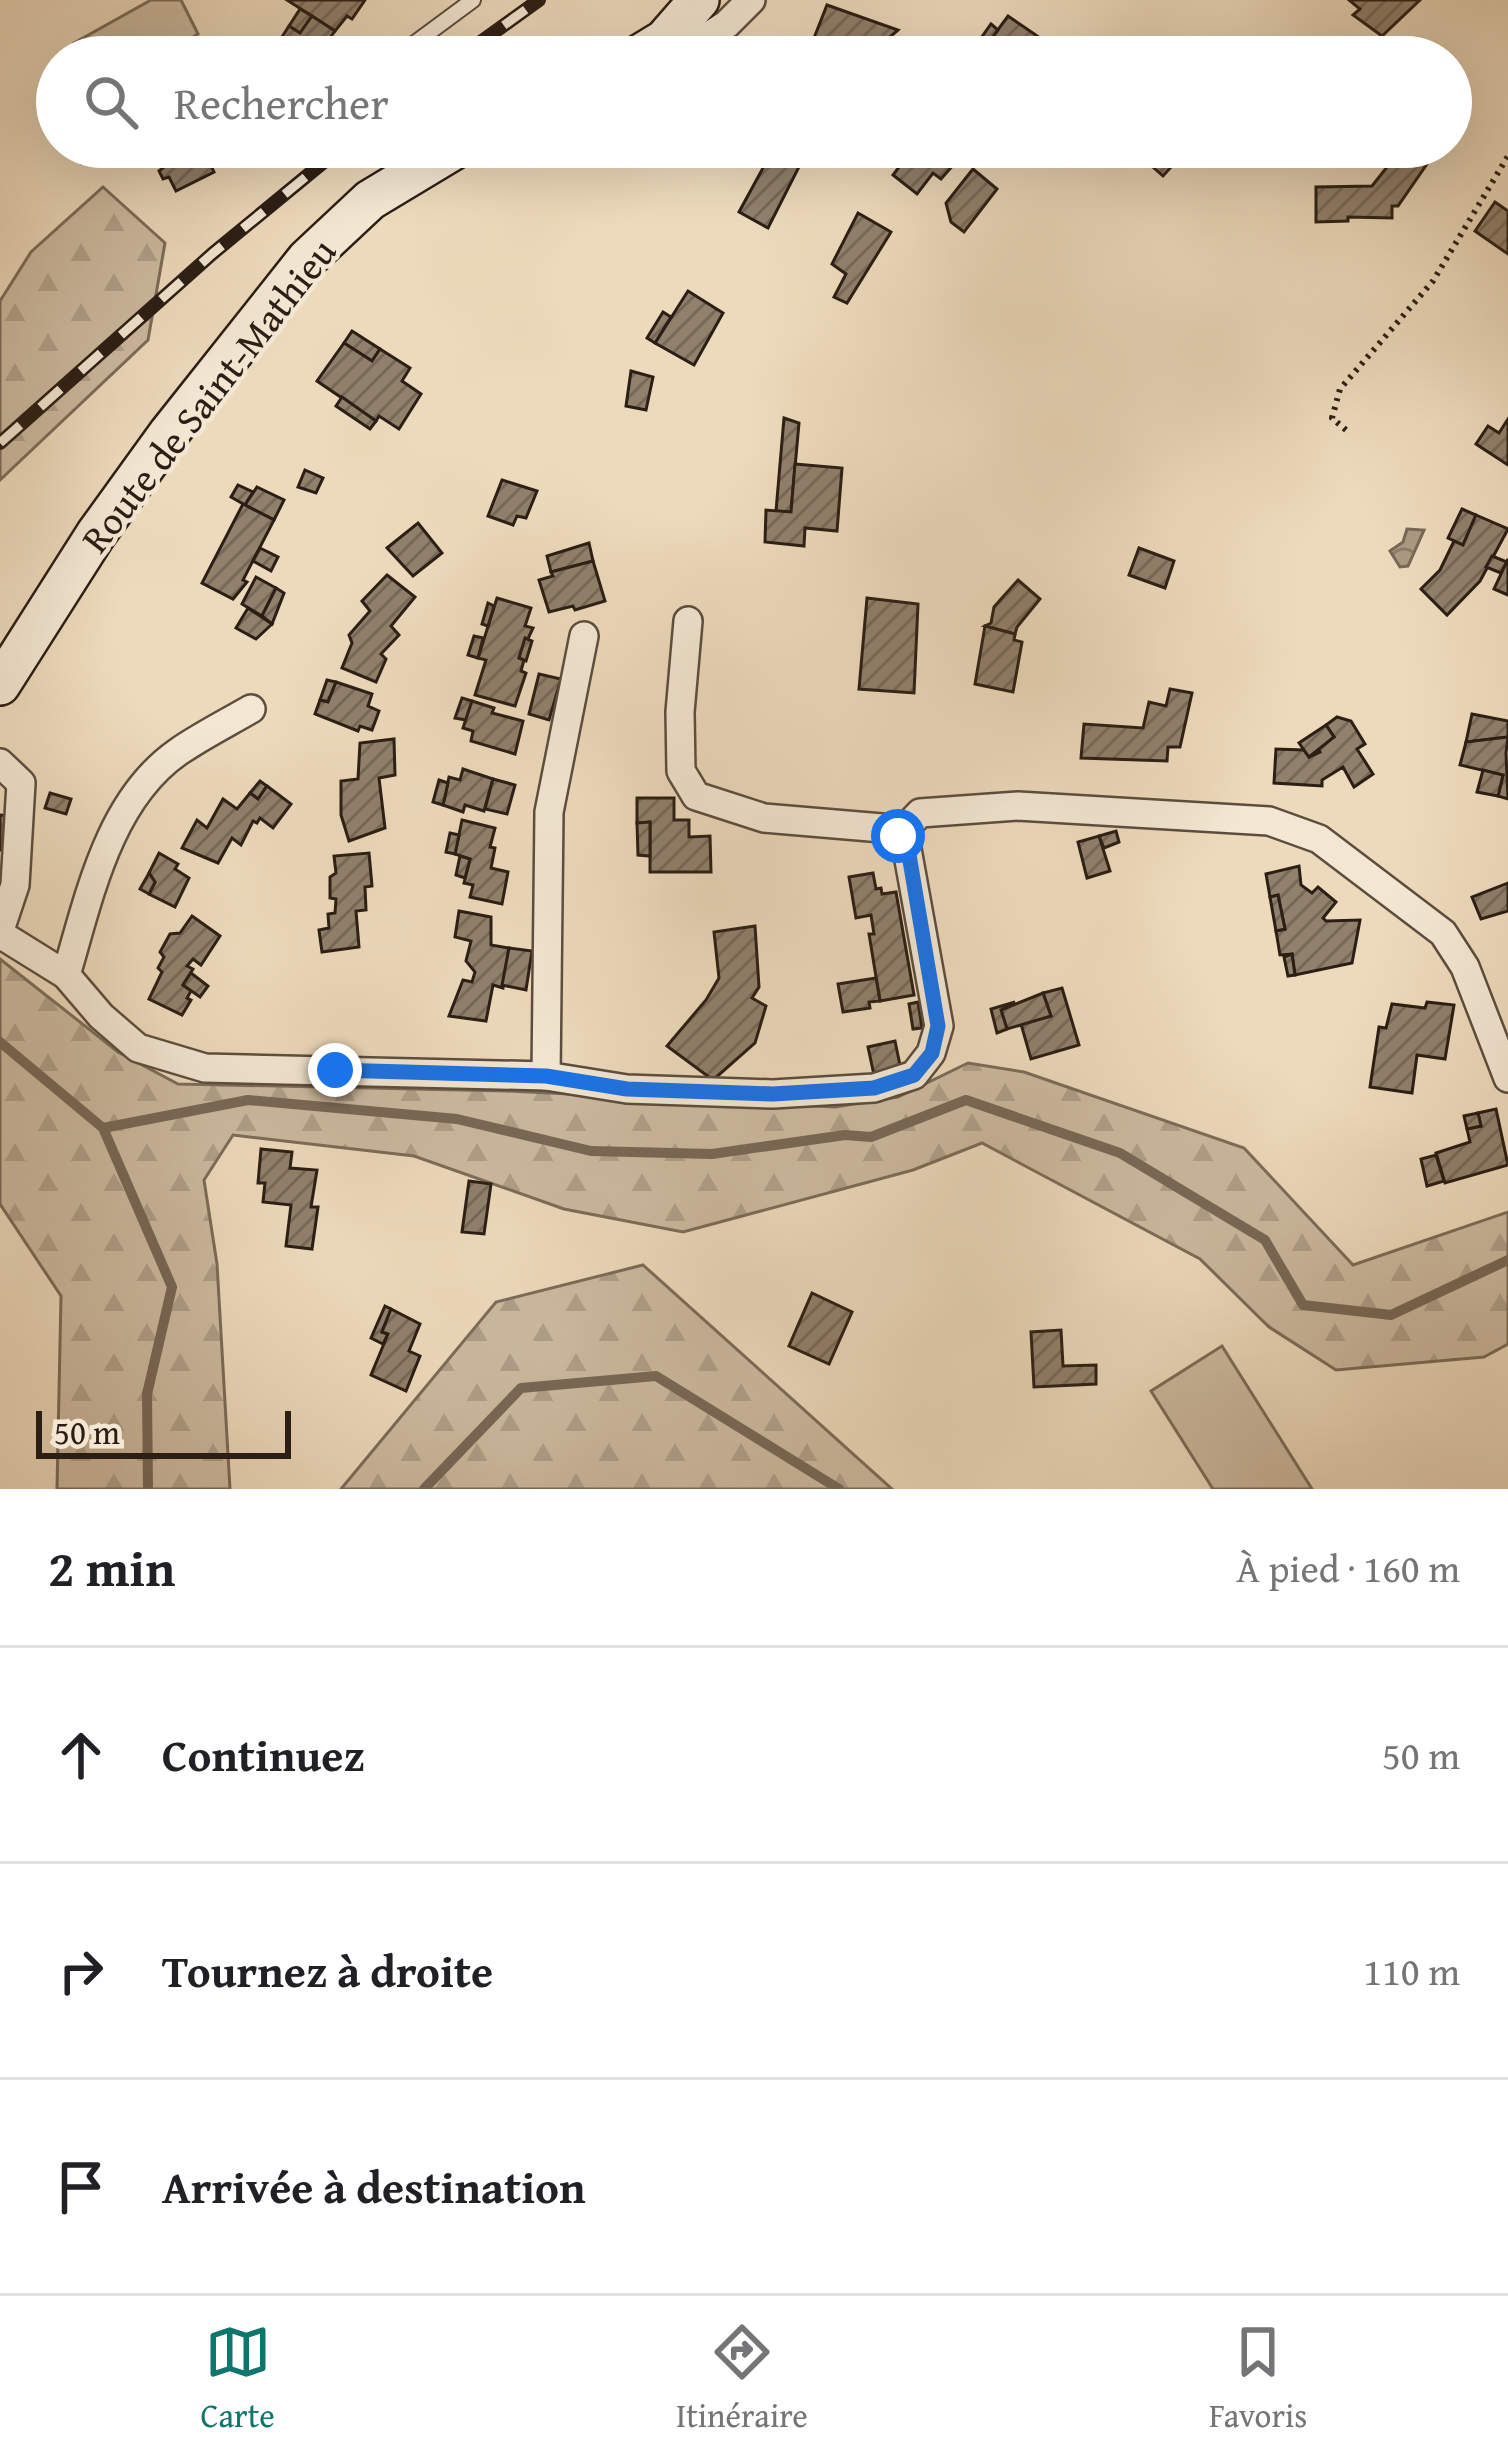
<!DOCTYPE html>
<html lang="fr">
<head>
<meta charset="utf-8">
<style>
	:root { --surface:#fff; --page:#f2f2f2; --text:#202124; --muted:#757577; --line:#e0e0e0; --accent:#0f766e }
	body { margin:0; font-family:"Gentium Book Plus",serif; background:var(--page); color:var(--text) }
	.scale { position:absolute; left:36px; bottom:30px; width:255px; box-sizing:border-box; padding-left:12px; border:6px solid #2b1e15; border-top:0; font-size:33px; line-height:42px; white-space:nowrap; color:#2b1e15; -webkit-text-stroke:9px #f3e7d3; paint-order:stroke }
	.stop { position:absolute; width:36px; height:36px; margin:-27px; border:9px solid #1a73e8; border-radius:50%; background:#fff }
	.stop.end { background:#1a73e8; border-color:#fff; box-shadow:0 3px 12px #0008 }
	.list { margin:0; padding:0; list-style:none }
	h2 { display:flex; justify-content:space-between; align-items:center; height:156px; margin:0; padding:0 48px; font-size:51px }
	h2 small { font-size:39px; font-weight:400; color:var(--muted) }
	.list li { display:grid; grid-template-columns:78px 1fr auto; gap:36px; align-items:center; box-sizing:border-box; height:216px; padding:0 48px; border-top:3px solid var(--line) }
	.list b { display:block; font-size:45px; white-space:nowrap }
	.list em { font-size:39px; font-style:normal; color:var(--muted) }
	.icon { flex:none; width:66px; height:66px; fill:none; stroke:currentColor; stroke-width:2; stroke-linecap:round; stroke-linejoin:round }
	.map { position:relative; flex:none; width:1508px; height:1489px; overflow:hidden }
	.search { position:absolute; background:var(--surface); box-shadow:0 12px 48px #0002; left:36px; right:36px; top:36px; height:132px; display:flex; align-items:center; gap:30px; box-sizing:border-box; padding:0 42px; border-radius:66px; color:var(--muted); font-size:45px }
	.sheet { height:804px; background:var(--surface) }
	nav { display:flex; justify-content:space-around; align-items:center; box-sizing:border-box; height:168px; border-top:3px solid var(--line); background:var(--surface); font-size:33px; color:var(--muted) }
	nav a { display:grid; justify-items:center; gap:6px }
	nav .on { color:var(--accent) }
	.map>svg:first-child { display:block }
	.forest { fill:url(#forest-firs); stroke:#7c6c5a; stroke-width:3 }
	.garden { fill:#ccbaa0; stroke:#7c6c5a; stroke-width:3 }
	.water { fill:url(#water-waves); stroke:#786857; stroke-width:3 }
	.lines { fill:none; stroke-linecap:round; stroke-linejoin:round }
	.stream { stroke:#786857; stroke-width:10 }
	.building { fill:url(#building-hatch); stroke:#2b1e15; stroke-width:3 }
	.lane-casing { stroke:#5c4d3f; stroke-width:18 }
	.street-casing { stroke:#5c4d3f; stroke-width:32 }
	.secondary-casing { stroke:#2b1e15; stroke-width:44 }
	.path { stroke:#2b1e15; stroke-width:6; stroke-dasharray:3 6; stroke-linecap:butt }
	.lane { stroke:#f3e7d3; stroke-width:14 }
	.street { stroke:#f3e7d3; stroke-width:27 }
	.secondary { stroke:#f3e7d3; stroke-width:39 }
	.rail-casing { stroke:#2b1e15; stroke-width:14 }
	.rail { stroke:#f3e7d3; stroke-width:9; stroke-dasharray:27; stroke-linecap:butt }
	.route { stroke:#1a73e8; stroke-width:15 }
	.labels { text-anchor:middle; stroke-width:9; stroke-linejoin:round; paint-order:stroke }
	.street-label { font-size:39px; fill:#2b1e15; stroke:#f3e7d3 }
</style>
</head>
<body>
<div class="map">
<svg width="1508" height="1489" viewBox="0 0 1508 1489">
	<defs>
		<pattern id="forest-firs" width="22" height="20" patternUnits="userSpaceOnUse" patternTransform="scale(3)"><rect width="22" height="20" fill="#ccbaa0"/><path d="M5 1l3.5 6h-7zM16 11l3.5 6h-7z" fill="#af9f89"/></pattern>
		<pattern id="water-waves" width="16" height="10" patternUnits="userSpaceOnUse" patternTransform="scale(3)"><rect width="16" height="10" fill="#ab9a83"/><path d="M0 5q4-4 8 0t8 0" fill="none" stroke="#8b7d6a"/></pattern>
		<pattern id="building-hatch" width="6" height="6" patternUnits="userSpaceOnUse" patternTransform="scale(3)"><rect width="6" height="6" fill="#90806c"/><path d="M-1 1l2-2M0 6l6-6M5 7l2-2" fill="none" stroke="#766858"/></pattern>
	</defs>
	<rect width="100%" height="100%" fill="#eddabc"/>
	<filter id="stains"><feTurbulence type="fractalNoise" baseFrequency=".00167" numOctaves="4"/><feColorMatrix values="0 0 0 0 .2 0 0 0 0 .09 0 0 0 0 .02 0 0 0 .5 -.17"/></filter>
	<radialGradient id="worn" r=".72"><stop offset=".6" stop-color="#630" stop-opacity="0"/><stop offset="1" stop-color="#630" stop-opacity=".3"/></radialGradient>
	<g class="forest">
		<polygon points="103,187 165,243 148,340 0,480 0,301 31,252"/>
		<polygon points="0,959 118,1052 178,1084 506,1091 835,1107 898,1097 968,1063 1024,1072 1244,1148 1353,1265 1508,1212 1508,1344 1484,1357 1336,1370 1269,1327 1200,1259 982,1143 913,1170 683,1232 564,1209 414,1156 233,1135 204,1180 217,1264 230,1489 57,1489 61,1296 0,1204"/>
		<polygon points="643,1265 892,1489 341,1489 496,1302"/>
	</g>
	<g class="garden">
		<polygon points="151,0 181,0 198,34 157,57 82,57 74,43"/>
		<polygon points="1222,1346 1312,1489 1213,1489 1151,1391"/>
	</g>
	<polygon class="water" points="1407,529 1424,530 1408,566 1400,567 1390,551 1403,542"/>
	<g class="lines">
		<g class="stream">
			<polyline points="0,1042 103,1128 172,1287 147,1394 148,1489"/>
			<polyline points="103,1128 248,1100 457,1119 591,1151 712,1154 845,1135 871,1137 966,1100 1120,1153 1265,1240 1303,1305 1391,1315 1508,1260"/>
			<polyline points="424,1489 521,1388 656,1376 839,1489"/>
		</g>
	</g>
	<g class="building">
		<polygon points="287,0 365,0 352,19 347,16 335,31"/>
		<polygon points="1349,0 1420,0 1382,36 1353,15 1360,9"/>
		<polygon points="827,5 898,30 867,57 850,57 812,43"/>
		<polygon points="300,9 312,16 300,33 289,26"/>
		<polygon points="312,16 335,31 322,49 318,47 312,57 269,57 289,26 300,33"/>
		<polygon points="1008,16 1040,38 1027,57 968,57 979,41 986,46"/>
		<polygon points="991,24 998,30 986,46 979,41"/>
		<polygon points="70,147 98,147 100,150 81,163"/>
		<polygon points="190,147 202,147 214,172 176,191 169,177 163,179 159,171 164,167 162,162"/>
		<polygon points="767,147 787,147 780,161 770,155 763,167 758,163"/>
		<polygon points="787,147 808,149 768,228 739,212 770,155 780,161"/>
		<polygon points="914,147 969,147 941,179 933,173 917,194 893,175"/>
		<polygon points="1140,147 1189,147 1163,176 1136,152"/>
		<polygon points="1403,147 1429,161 1398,206 1392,206 1392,218 1348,217 1348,221 1316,222 1316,187 1372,186"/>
		<polygon points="973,169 997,189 964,232 951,222 946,203"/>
		<polygon points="1495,202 1508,211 1508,254 1475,231"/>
		<polygon points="858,213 891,232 847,303 834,297 846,274 832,264"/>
		<polygon points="688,291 723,313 694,365 655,343"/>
		<polygon points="663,312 671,317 655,343 647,338"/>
		<polygon points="352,331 380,349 372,361 344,343"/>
		<polygon points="344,343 372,361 380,349 410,368 402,381 421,394 399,429 379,416 376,421 317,381"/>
		<polygon points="631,371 653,377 646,410 626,406"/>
		<polygon points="342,397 376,421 370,429 336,406"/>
		<polygon points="784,418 799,423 791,512 776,511"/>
		<polygon points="1508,419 1508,465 1476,444 1488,426 1499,433"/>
		<polygon points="795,464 842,468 837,531 805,528 804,546 765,542 766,510 791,512"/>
		<polygon points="305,470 323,478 316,493 298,487"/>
		<polygon points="502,480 537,491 526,518 517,516 513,525 488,516"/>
		<polygon points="238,485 253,492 245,505 231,497"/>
		<polygon points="257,487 284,500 274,520 245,505"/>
		<polygon points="243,504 274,520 243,580 247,582 233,599 202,583"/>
		<polygon points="1462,509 1476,515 1463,545 1448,538"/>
		<polygon points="1476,515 1508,529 1480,581 1447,615 1421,589 1440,570 1454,541 1463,545"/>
		<polygon points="418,523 442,553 413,576 387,548"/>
		<polygon points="589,543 593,561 551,572 547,556"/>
		<polygon points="260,548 278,557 271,571 253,561"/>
		<polygon points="1139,548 1174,561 1165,588 1129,575"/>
		<polygon points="1492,556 1507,562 1501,573 1486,567"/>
		<polygon points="1508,559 1508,595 1494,589"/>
		<polygon points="593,561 605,601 575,610 573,606 549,612 539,580 553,576 551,572"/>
		<polygon points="387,575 415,597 391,626 399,635 381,654 386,659 376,682 342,668 352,643 349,635 370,611 362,601"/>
		<polygon points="256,577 276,588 262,616 242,604"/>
		<polygon points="1018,580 1040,599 1017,627 1015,634 985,626 991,623 994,607"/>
		<polygon points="276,588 284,593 272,624 262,616"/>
		<polygon points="497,598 531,608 525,626 533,628 519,658 524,660 521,671 526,673 515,706 475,695 486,660 478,658"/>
		<polygon points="867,598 918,604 914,693 859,689"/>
		<polygon points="488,603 494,606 488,626 482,624"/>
		<polygon points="248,608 272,624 256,639 236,628"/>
		<polygon points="985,626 1015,634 1014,640 1022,642 1013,692 975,684"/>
		<polygon points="474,636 483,638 478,658 468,655"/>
		<polygon points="525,638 532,641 526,661 519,658"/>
		<polygon points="539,674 561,679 549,720 529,714"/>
		<polygon points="327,680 336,682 328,702 320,700"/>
		<polygon points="336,682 372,694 368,706 379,711 372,730 360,726 358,731 315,714 320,700 328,702"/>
		<polygon points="1170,689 1192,693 1180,747 1168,747 1167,761 1081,758 1084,724 1143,728 1149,702 1166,706"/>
		<polygon points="462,698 472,701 466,720 455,718"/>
		<polygon points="472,701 494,708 492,713 523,721 515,754 471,741 473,731 463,728"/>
		<polygon points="1472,714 1508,721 1508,737 1466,742"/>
		<polygon points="1337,717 1351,721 1365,744 1357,749 1373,774 1354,787 1343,767 1322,780 1322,786 1274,783 1276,749 1304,750 1309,757 1320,752 1317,747 1334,737 1326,725"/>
		<polygon points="1326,725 1334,737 1309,757 1299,743"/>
		<polygon points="1508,737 1506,753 1508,799 1498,796 1503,775 1460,765 1466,742"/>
		<polygon points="394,739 395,775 379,778 385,828 349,841 341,815 341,781 358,779 360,743"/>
		<polygon points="463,769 493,779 484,811 465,805 463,812 443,805 449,777 460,780"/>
		<polygon points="1483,770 1503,775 1498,796 1477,792"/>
		<polygon points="493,779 515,785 507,814 485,809"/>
		<polygon points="439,780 448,783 443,805 433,802"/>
		<polygon points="260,781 267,786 258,799 250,793"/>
		<polygon points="267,786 291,804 273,828 260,818 257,823 253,821 241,845 232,838 218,863 182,848 197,820 207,828 223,799 237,809 250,793 258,799"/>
		<polygon points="50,793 71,799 66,814 45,808"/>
		<polygon points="637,798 674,798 674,820 689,820 689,837 710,836 711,872 650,872 650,822 637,823"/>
		<polygon points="0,815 10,816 7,851 0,850"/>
		<polygon points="462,820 495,828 490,847 495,848 491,868 508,872 502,904 470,897 473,885 464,883 470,859 455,854"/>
		<polygon points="650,822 650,856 638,855 637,823"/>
		<polygon points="1116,831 1119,842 1104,848 1099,836"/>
		<polygon points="450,833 459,835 455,854 446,852"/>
		<polygon points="1099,836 1110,871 1087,878 1078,842"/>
		<polygon points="159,853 178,864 175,869 189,878 175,907 149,894 155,882 149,873"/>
		<polygon points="369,853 372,886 365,887 366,910 356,911 359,947 322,952 319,930 329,928 328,914 335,913 336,899 330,898 330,877 336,873 334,856"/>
		<polygon points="460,856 470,859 465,878 456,875"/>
		<polygon points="1299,866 1301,885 1312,893 1318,887 1336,902 1323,918 1326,921 1360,920 1352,963 1295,975 1292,954 1280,955 1276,931 1285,929 1278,895 1270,897 1266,874"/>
		<polygon points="149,873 155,882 149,894 140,889"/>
		<polygon points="873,873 876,889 881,888 882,894 896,892 914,995 880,1001 869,934 874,934 871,915 856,918 849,877"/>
		<polygon points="1508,883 1508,911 1481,919 1472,897"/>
		<polygon points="1278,895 1285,929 1276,931 1270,897"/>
		<polygon points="459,911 491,917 491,945 509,948 503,988 493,985 486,1021 449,1016 463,980 472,982 475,972 466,961 471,941 455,937"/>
		<polygon points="192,916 220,936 201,965 193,959 187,966 193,969 183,985 191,991 187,998 191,1000 182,1015 149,999 162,972 158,968 164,957 160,952 170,934 180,933"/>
		<polygon points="755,926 759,987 752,998 766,1006 755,1043 713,1080 667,1046 706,1000 719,978 714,932"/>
		<polygon points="509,948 532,951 526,990 502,985"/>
		<polygon points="1292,954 1295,975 1288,976 1284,957"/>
		<polygon points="191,973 208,986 200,997 183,985"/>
		<polygon points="876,978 880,1001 869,1002 870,1008 843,1012 838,984"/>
		<polygon points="1062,988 1079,1045 1031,1059 1021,1024 1051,1016 1043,993"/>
		<polygon points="1043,993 1051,1016 1007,1029 1001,1010"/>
		<polygon points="918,1002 922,1028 913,1029 909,1004"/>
		<polygon points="1015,1002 1001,1010 1007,1029 997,1033 991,1009"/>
		<polygon points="1427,1002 1454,1005 1445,1059 1417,1055 1412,1093 1370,1087 1379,1027 1386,1028 1392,1004 1425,1008"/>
		<polygon points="895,1041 901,1070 874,1075 868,1047"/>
		<polygon points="1496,1109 1508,1165 1445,1183 1436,1153 1470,1142 1467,1129 1481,1126 1478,1113"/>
		<polygon points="1478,1113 1481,1126 1467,1129 1464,1116"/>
		<polygon points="261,1149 292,1152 290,1168 317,1170 311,1207 318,1207 312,1249 286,1246 291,1205 263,1202 265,1183 258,1183"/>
		<polygon points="1436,1155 1444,1181 1427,1186 1421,1159"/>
		<polygon points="469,1181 491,1184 484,1234 462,1232"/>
		<polygon points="812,1293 852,1312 829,1364 789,1346"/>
		<polygon points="385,1306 391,1309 382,1332 388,1334 383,1344 371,1338"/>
		<polygon points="391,1309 420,1324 409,1351 420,1356 406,1391 371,1375 388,1334 382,1332"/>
		<polygon points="1061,1330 1063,1366 1096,1365 1096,1384 1034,1387 1031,1332"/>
	</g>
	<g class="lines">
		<defs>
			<polyline id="lane" points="396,57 473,0"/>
			<g id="street">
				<polyline points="676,57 727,24 751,0"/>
				<polyline points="0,763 21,783 15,885 0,930"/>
				<polyline points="898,836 920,813 1018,806 1269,821 1319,839 1443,933 1465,967 1508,1078"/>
				<polyline points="0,934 66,975 101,1016 138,1048 205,1068 546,1076 627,1089 773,1094 874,1088 914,1075 931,1053 939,1026 907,849 898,836 882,828 764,818 696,796 681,771 680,712 688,621"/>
				<path d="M66,975C89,898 108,801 178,752C201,736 227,723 251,709"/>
				<polyline points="546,1076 549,812 584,636"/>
			</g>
			<g id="secondary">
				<polyline points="636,57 664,40 699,0"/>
				<polyline points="0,685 96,534 169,433 307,259 370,200 458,147"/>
			</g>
		</defs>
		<use href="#lane" class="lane-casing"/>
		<use href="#street" class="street-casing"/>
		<use href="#secondary" class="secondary-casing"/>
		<polyline class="path" points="1346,430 1332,418 1340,389 1433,281 1508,156"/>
		<use href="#lane" class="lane"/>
		<use href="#street" class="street"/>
		<use href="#secondary" class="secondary"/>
		<defs>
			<g id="rail">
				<polyline points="460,57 539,0"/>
				<polyline points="0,443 212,254 342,147"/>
			</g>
		</defs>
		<use href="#rail" class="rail-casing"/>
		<use href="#rail" class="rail"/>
	</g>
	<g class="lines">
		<polyline class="route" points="335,1070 546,1076 627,1089 773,1094 874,1088 914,1075 932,1053 938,1026 908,849 898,836"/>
	</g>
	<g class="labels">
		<g class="street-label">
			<text transform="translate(208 395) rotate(-52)" y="14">Route de Saint-Mathieu</text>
		</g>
	</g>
	<rect width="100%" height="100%" filter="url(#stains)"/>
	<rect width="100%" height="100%" fill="url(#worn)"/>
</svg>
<div class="scale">50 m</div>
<div class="stop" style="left:898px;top:836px"></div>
<div class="stop end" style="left:335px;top:1070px"></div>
<div class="search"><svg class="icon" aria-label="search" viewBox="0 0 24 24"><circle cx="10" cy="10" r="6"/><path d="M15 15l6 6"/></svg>Rechercher</div>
</div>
<section class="sheet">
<h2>2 min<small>À pied · 160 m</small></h2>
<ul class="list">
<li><svg class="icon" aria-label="ahead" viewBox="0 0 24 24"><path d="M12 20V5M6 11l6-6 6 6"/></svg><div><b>Continuez</b></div><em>50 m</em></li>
<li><svg class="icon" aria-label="right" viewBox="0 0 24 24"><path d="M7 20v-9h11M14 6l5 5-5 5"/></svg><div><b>Tournez à droite</b></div><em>110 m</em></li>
<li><svg class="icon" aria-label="arrive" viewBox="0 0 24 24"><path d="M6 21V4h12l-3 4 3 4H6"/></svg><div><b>Arrivée à destination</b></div></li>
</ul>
</section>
<nav>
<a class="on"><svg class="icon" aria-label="map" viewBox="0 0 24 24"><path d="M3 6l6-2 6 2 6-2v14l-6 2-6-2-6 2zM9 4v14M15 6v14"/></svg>Carte</a>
<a><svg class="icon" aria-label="directions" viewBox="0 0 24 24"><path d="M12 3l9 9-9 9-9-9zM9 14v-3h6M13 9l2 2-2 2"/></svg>Itinéraire</a>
<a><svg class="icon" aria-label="saved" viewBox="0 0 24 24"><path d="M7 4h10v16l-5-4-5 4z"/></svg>Favoris</a>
</nav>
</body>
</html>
